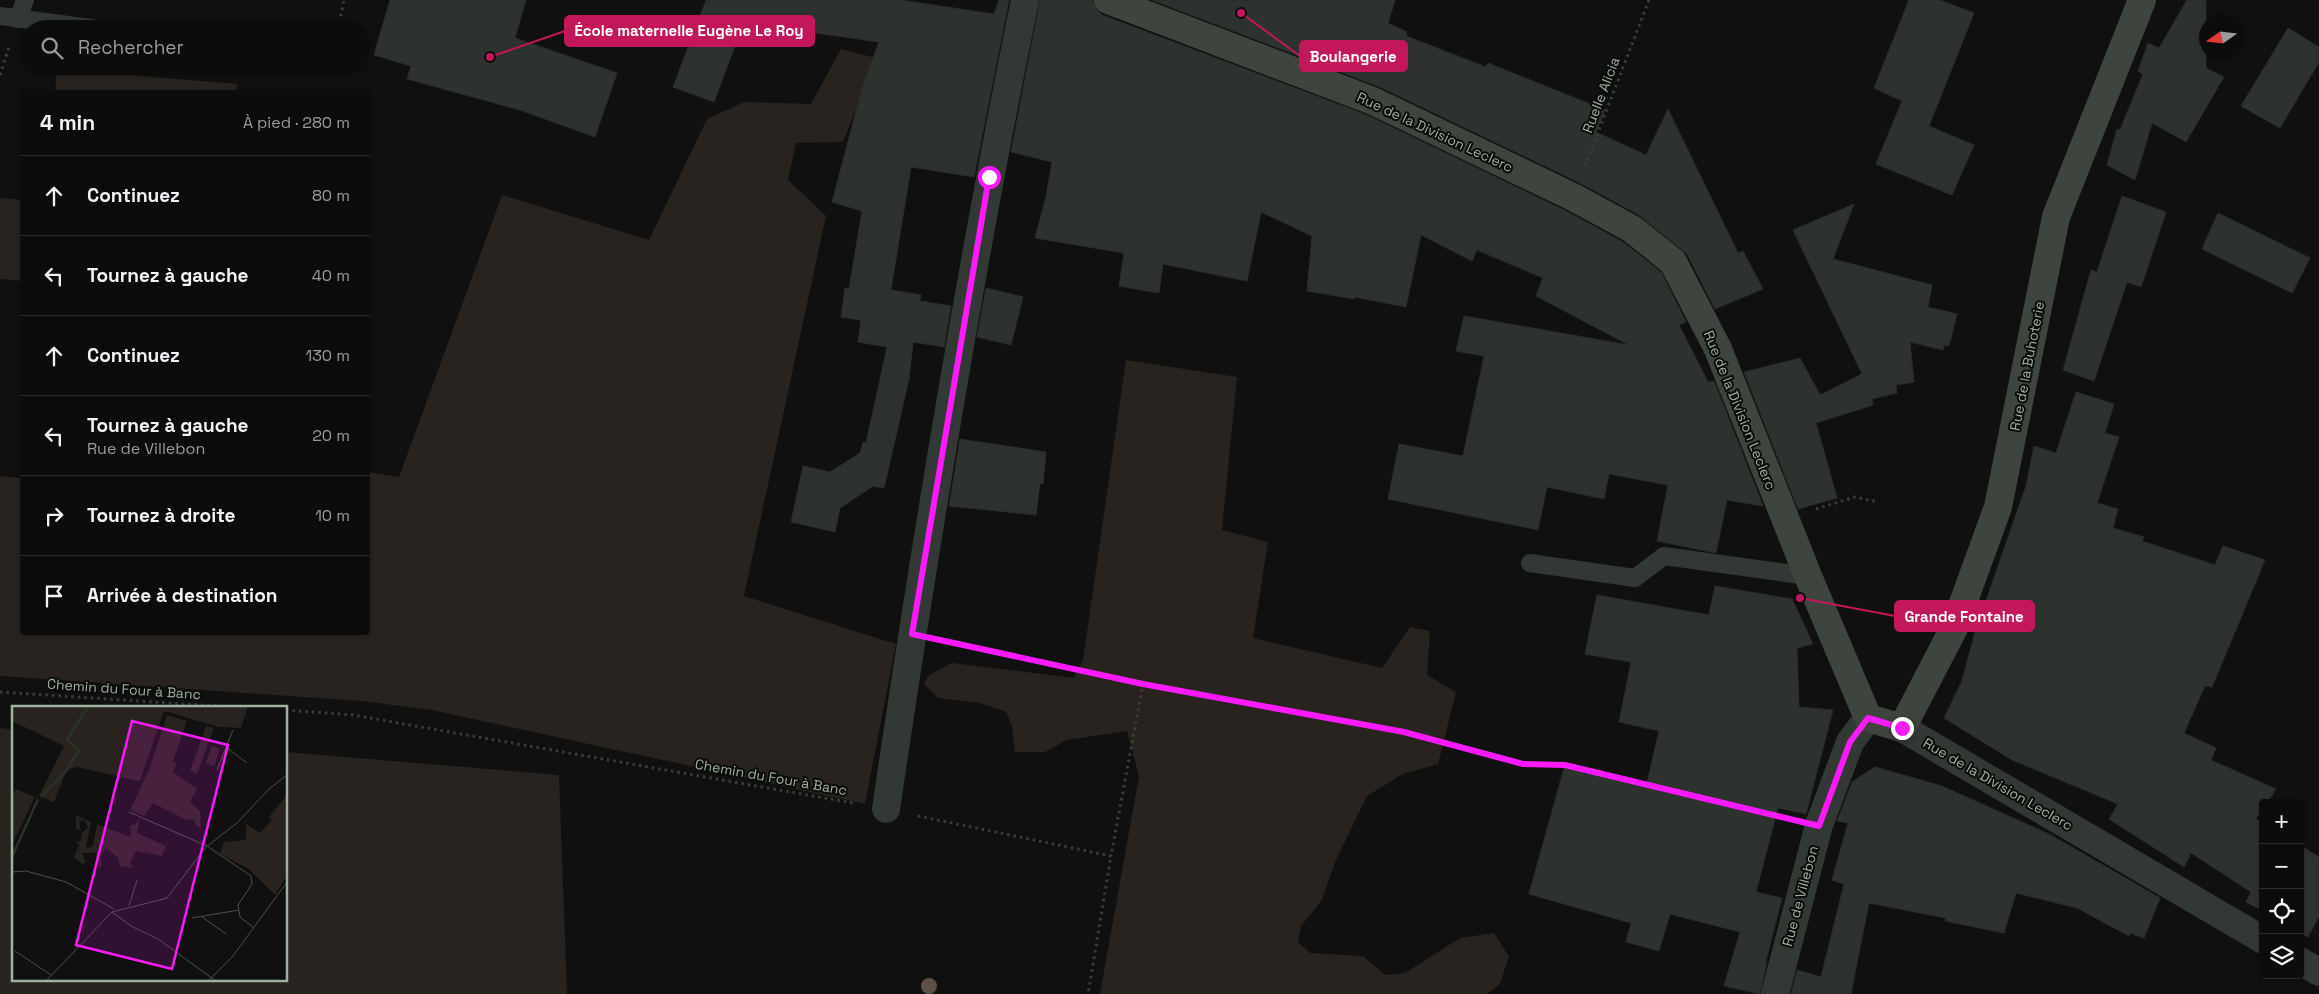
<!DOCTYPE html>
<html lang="fr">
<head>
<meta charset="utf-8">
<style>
	:root { --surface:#0b0c0b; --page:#141514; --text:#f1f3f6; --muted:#9a9b9d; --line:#2b2c2c }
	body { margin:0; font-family:"Space Grotesk",sans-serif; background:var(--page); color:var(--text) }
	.controls { position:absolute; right:15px; bottom:15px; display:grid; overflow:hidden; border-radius:5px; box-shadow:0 1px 4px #0004 }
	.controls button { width:45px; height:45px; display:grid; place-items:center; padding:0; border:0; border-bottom:1px solid var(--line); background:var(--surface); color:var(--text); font:25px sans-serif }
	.compass { position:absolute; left:2199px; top:15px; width:45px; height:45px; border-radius:50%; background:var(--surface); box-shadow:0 1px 4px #0004; rotate:256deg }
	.stop { position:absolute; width:15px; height:15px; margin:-11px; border:4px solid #fb1bfa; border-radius:50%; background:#fff }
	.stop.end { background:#fb1bfa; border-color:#fff; box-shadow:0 1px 5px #0008 }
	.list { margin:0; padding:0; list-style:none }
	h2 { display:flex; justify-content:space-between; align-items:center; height:65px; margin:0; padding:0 20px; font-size:21px }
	h2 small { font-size:16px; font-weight:400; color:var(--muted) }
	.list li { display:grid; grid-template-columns:32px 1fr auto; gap:15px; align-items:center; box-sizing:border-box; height:80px; padding:0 20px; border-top:1px solid var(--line) }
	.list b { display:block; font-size:19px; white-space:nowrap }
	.list p { margin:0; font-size:16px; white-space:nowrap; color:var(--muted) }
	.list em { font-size:16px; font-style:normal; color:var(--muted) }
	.icon { flex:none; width:28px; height:28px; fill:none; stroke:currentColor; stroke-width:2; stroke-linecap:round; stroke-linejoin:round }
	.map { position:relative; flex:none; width:2319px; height:994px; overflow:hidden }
	.search { position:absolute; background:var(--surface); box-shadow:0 1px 4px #0004; left:20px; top:20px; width:350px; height:55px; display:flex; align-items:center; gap:12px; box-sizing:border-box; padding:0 18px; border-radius:28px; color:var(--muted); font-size:19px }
	.panel { position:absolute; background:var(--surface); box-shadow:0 1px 4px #0004; left:20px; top:90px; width:350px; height:545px; border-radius:5px }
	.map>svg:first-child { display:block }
	.green { fill:#28231e }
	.building { fill:#2e322f; stroke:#292c2a }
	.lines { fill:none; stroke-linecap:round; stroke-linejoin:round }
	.path { stroke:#383e38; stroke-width:3; stroke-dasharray:2.5 4; stroke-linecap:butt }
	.lane { stroke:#323833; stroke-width:18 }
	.street { stroke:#323833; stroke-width:28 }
	.secondary { stroke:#3d453e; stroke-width:28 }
	.tree { fill:#5e5047 }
	.route { stroke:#fb1bfa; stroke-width:6 }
	.labels { text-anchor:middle; stroke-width:4; stroke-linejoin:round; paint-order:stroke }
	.street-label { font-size:14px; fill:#9fb29f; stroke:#0a0b0a }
	.inset-river { fill:none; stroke:#283425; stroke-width:2.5 }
	.inset-road { fill:none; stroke:#495149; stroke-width:1 }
	.view { fill:#fb1bfa; fill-opacity:0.15; stroke:#fb1bfa; stroke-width:2.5 }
	.inset-edge { fill:none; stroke:#9fb29f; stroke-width:2.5 }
	.leader { fill:none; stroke:#c2185b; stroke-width:2 }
	.callout-dot { fill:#c2185b; stroke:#0a0b0a; stroke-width:2 }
	.callout { fill:#c2185b; stroke:#c2185b; stroke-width:2 }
	.callout-label { font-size:15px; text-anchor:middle; font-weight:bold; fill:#fff }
</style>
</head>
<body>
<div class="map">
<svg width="2319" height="994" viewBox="0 0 2319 994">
	<rect width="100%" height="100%" fill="#0f100f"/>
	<g class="green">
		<polygon points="841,49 876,58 843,142 796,143 788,180 826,216 744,596 896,644 865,804 432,710 361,701 0,676 0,476 22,478 22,632 368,632 368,472 399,477 502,195 649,240 707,119 744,102 811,104"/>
		<polygon points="57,69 237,84 236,92 55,92"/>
		<polygon points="0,198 22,200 22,281 0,279"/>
		<polygon points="1126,360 1237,377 1222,530 1268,542 1253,638 1382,668 1410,627 1430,631 1427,675 1456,692 1438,764 1403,774 1367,796 1335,862 1322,900 1301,926 1298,942 1310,953 1363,956 1385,975 1405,973 1460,938 1494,933 1509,956 1500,984 1487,994 1100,994 1139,776 1127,731 1067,740 1045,752 1015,752 1012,726 1006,712 980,703 938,698 924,684 929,675 952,663 1074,678 1083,660"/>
		<polygon points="0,728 14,730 14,980 286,980 286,752 559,775 567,994 0,994"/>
	</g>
	<g class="building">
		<polygon points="390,0 526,0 515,38 617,73 595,137 520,110 407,79 411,66 374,55"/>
		<polygon points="706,0 900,0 994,14 999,0 1009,0 974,177 911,167 891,290 921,295 920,301 951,306 944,347 913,342 909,379 884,488 873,486 840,508 835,532 791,522 803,466 830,472 860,453 863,442 866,443 887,347 858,342 861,320 841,317 845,288 849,289 862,211 832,202 863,85 879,42 788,29 745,19 714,102 673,87"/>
		<polygon points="1040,0 1093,0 1096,9 1102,15 1367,115 1566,211 1623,242 1661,272 1686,322 1679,325 1708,382 1714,381 1763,506 1727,500 1716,553 1657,541 1668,485 1609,474 1604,499 1547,487 1538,530 1388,499 1399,444 1463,456 1484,356 1456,351 1464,316 1629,345 1536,296 1543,278 1477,250 1472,261 1421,235 1406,307 1355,297 1354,299 1307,291 1312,236 1261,212 1247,281 1163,264 1159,293 1119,286 1124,253 1035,238 1046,197 1052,162 1011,152"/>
		<polygon points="1152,0 1395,0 1388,23 1407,32 1406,36 1486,67 1488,63 1605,110 1596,132 1646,155 1668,109 1738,253 1743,251 1763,289 1715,309 1687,254 1639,215 1580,183 1380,87"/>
		<polygon points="1909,0 1940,0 1974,13 1929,126 1974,145 1952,195 1876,164 1902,101 1874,88"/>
		<polygon points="2187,0 2206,0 2206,68 2224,77 2186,142 2152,123 2135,180 2107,165 2117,129 2120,130 2143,74 2138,71 2148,43 2159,48"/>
		<polygon points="2288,28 2319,47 2319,62 2280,128 2241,106"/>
		<polygon points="2122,196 2166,212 2141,287 2127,282 2094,381 2063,370 2091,270 2097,272"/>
		<polygon points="1854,204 1833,259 1932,285 1928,307 1957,314 1949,346 1944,345 1943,350 1910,342 1914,382 1896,385 1897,393 1872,399 1873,405 1816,423 1837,498 1798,509 1744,372 1800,358 1820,395 1862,374 1793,230"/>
		<polygon points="2218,213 2310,258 2292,293 2202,249"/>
		<polygon points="986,288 1023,297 1011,345 977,337"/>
		<polygon points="2076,392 2114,404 2105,433 2119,437 2097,503 2118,509 2113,528 2144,537 2142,541 2215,565 2223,546 2265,560 2212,687 2205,686 2184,733 2216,748 2211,760 2276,789 2267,803 2263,803 2263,809 2256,819 2263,823 2263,911 2246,902 2251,892 2191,853 2184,867 2109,819 2118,804 2012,760 1944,718 1962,681 1975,632 2026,486 2034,446 2056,453"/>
		<polygon points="960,439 1046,452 1043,484 1040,483 1036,515 949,506"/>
		<polygon points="1715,586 1792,599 1813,644 1797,648 1799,707 1833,710 1806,814 1778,808 1756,892 1782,898 1766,961 1767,961 1760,994 1724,986 1740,932 1670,914 1659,951 1626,942 1631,923 1529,894 1564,768 1646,787 1659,731 1619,722 1631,662 1585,654 1597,595 1709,615"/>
		<polygon points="1875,767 1942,786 2051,835 2160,898 2144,938 2130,933 2129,936 2077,908 2016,893 2004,933 1945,921 1946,918 1869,903 1851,994 1791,994 1797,970 1821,977 1844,884 1832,880 1848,823 1837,821 1852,782"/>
		<polygon points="2300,845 2319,857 2319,916 2308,937 2300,933"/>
	</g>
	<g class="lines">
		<g class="path">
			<polyline points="338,29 344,0"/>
			<polyline points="0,75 10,44"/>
			<polyline points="1585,166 1649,0"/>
			<polyline points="1816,509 1855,497 1878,502"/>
			<polyline points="945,641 1143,684 1111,856"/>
			<polyline points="1143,684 1404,732 1523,764 1565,765 1787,818"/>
			<polyline points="0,692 246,708"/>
			<polyline points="286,710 353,715 853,803"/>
			<polyline points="918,816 1111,856 1088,994"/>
		</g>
		<g class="lane">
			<polyline points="0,16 98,29"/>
			<polyline points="18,19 25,0"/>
			<polyline points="1530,563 1635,578 1664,556 1808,576"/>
		</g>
		<g class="street">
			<polyline points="1902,728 2263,940"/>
			<path d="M886,809C926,538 970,268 1025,0"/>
			<polyline points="2300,961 2319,972"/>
			<polyline points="1775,994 1819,825 1850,742 1868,718"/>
		</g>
		<polyline class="secondary" points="1108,0 1373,101 1573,197 1632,229 1673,262 1718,349 1808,576 1868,718 1902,728 1954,628 1998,507 2056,217 2142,0"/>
	</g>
	<circle class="tree" cx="929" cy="986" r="8"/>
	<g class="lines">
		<polyline class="route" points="989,177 912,634 1143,684 1404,732 1523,764 1565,765 1819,826 1850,742 1868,718 1902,728"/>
	</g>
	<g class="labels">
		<g class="street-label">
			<text transform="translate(1601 95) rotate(-69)" y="5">Ruelle Alicia</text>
			<text transform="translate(1435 132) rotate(25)" y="5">Rue de la Division Leclerc</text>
			<text transform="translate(2027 366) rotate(-79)" y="5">Rue de la Buhoterie</text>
			<text transform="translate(1740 410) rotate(68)" y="5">Rue de la Division Leclerc</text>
			<text transform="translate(124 689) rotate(4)" y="5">Chemin du Four à Banc</text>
			<text transform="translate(771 777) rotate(10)" y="5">Chemin du Four à Banc</text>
			<text transform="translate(1998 784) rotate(30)" y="5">Rue de la Division Leclerc</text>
			<text transform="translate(1800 896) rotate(-75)" y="5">Rue de Villebon</text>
		</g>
	</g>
	<g transform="translate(12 706)">
		<rect width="275" height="275" fill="#0f100f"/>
		<path d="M0,0H236L229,22L207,21L152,5L128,75L65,61L55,64L42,96L27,90L52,40L0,15ZM155,9L175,15L161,55L165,57L161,66L185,83L178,96L188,105L189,123L182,117L183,113L175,114L141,97L132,110L118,104L137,64ZM194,20L202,22L185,68L178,65ZM200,40L208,43L202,60L194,57ZM4,83L23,91L0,139V90ZM274,90L275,170L263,189L237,163L208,148L212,136L234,134V118L248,127L260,114L257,111ZM64,109L79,116L74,141L77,142L81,140L85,118L118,131L119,119H123L128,112L125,127L154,140L150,150L124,145L118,157L121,162L108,160L106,152L94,142L89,150L90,161L84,158V147H70L74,156L70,158L62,151L67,139L64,136L69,135L70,127L76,121L72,114L67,115L69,124L64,123Z" fill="#28231e"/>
		<path class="inset-river" d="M29,91L54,65L67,44L55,34L76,0M0,151L26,93"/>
		<path class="inset-road" d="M214,41L235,57M205,64L221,24M117,106L195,140L239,170L240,178L226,199L228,211L242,222M0,166L14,165L54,176L102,203M117,200L125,174M189,210L214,228M180,212L227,204M3,245L39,269M34,275L100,206M196,275L221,250L275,176M204,275L146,233L119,220L100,206L155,192L193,142L226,116L257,83L275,69"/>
		<path class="view" d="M120,15L216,39L160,263L64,239Z"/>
		<rect width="275" height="275" class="inset-edge"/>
	</g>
	<path class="leader" d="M490 57L565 31M1241 13L1300 56M1800 598L1895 616"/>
	<g class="callout-dot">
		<circle cx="490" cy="57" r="5"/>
		<circle cx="1241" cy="13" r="5"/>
		<circle cx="1800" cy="598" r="5"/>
	</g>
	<g class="callout">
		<rect x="565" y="16" width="249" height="30" rx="5"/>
		<rect x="1300" y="41" width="107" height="30" rx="5"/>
		<rect x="1895" y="601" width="139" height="30" rx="5"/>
	</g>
	<g class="callout-label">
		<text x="689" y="36">École maternelle Eugène Le Roy</text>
		<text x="1353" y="62">Boulangerie</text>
		<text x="1964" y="622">Grande Fontaine</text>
	</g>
</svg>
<div class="controls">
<button>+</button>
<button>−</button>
<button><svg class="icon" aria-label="locate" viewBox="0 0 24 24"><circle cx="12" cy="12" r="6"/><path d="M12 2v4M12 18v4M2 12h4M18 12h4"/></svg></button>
<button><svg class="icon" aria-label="layers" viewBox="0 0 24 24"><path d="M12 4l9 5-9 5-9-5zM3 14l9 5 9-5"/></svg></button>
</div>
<svg class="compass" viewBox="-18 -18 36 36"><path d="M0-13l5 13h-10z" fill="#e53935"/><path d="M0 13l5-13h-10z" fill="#9a9b9d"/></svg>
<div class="stop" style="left:989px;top:177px"></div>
<div class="stop end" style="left:1902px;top:728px"></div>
<div class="search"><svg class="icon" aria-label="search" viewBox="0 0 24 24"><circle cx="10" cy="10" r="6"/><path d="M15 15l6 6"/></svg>Rechercher</div>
<section class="panel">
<h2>4 min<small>À pied · 280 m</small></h2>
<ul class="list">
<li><svg class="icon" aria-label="ahead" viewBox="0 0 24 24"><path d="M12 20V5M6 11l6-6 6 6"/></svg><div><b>Continuez</b></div><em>80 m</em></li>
<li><svg class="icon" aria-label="left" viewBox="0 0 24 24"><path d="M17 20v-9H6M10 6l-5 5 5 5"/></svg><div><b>Tournez à gauche</b></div><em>40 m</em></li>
<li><svg class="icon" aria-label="ahead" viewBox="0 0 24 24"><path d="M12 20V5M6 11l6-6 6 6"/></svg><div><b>Continuez</b></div><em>130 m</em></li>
<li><svg class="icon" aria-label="left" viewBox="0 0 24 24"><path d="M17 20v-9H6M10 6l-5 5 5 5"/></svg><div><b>Tournez à gauche</b><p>Rue de Villebon</p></div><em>20 m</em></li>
<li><svg class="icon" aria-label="right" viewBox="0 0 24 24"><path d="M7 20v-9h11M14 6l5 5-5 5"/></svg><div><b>Tournez à droite</b></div><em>10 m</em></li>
<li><svg class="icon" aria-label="arrive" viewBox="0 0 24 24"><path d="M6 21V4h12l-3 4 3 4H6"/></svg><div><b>Arrivée à destination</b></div></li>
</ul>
</section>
</div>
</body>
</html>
